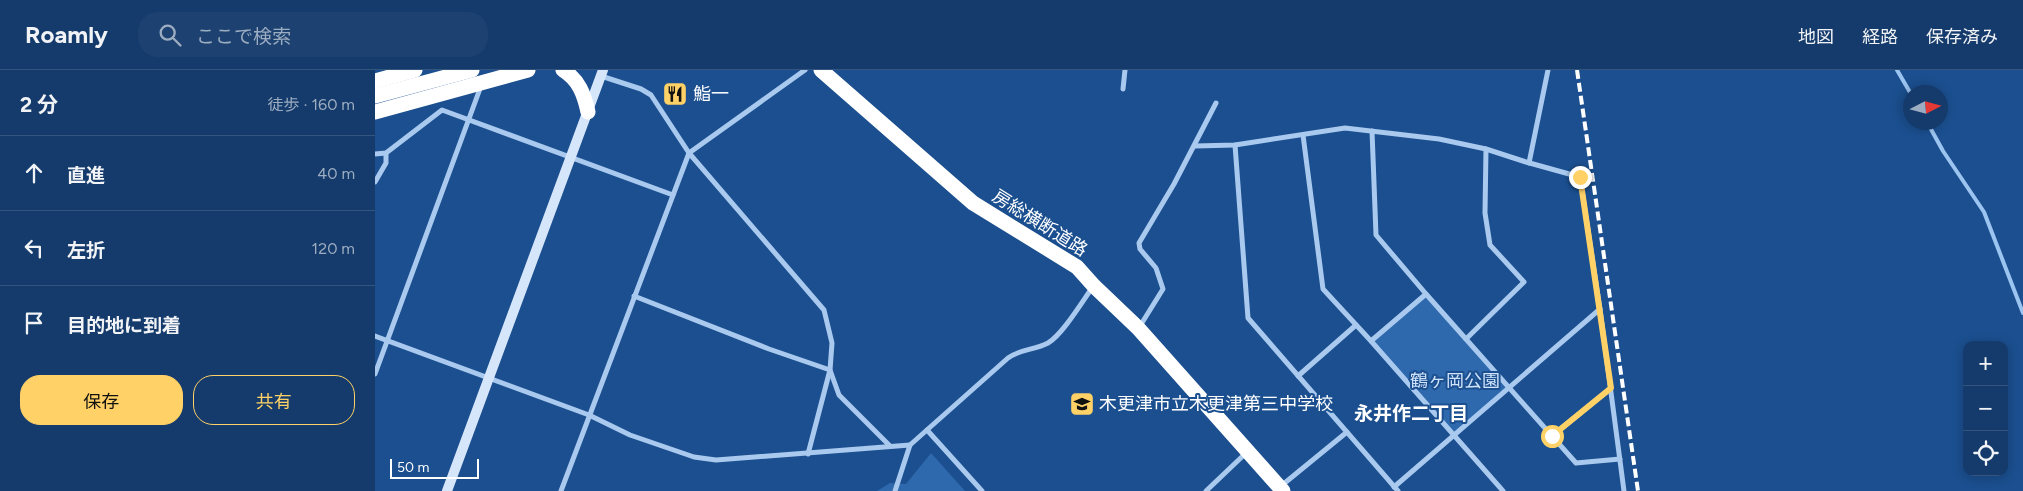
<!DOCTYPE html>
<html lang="ja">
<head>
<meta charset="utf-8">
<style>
	:root { --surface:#143b6b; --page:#1d4271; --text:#f1f3f6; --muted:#9dadc1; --line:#33557e; --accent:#ffd166 }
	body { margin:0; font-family:Figtree,"Noto Sans JP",sans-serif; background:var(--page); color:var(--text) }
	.controls { position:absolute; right:15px; bottom:15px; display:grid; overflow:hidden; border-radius:10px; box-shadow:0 2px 12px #0003 }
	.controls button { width:45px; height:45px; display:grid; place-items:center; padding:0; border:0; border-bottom:1px solid var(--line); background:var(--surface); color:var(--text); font:25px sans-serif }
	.compass { position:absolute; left:1528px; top:15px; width:45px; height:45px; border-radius:50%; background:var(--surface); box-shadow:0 2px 12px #0003; rotate:84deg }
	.scale { position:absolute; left:15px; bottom:12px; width:89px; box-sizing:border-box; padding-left:5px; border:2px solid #fff; border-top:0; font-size:14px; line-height:18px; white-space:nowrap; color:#fff; -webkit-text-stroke:4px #1b4f8f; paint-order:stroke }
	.stop { position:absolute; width:15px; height:15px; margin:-11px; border:4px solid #ffd166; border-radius:50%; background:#fff }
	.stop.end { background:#ffd166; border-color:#fff; box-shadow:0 1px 5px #0008 }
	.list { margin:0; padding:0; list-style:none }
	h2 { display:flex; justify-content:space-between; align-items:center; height:65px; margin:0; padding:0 20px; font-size:21px }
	h2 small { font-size:16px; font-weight:400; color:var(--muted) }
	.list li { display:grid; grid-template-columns:32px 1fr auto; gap:15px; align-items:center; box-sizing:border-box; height:75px; padding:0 20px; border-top:1px solid var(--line) }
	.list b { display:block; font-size:19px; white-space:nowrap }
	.list em { font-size:16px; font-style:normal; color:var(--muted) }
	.actions { display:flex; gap:10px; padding:15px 20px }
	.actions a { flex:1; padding:11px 0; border:1px solid var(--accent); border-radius:20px; text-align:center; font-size:18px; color:var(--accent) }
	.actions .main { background:var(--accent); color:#111 }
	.icon { flex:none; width:28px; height:28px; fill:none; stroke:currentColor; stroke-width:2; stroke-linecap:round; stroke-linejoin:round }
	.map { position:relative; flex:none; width:1648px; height:421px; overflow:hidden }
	header { display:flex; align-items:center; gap:30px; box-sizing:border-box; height:70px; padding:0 25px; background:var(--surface); border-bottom:1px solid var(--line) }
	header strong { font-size:24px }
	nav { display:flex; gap:28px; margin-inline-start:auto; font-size:18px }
	.search { width:350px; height:45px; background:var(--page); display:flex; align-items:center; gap:12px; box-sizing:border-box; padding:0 18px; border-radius:20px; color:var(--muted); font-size:19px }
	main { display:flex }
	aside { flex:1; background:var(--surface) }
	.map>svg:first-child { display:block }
	.green { fill:#2e69ad }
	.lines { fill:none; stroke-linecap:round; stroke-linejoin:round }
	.stream { stroke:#9cc4f0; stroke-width:4 }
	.street { stroke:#a9c9ee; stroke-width:5 }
	.secondary { stroke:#d6e6fa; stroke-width:10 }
	.highway { stroke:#fff; stroke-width:15 }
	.rail { stroke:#fff; stroke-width:4; stroke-dasharray:9 4; stroke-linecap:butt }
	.route { stroke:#ffd166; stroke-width:6 }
	.labels { text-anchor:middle; stroke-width:4; stroke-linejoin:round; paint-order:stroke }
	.poi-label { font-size:18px; fill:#fff; stroke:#1b4f8f; text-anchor:start }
	.street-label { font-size:18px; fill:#fff; stroke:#1b4f8f }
	.park-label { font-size:18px; fill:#cfe3fa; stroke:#1b4f8f }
	.neighbourhood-label { font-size:19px; font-weight:bold; fill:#fff; stroke:#1b4f8f }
</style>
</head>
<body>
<header>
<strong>Roamly</strong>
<div class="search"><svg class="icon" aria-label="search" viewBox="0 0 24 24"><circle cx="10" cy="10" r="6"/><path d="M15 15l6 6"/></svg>ここで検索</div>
<nav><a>地図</a><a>経路</a><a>保存済み</a></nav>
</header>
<main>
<aside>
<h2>2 分<small>徒歩 · 160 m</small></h2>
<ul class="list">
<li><svg class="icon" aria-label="ahead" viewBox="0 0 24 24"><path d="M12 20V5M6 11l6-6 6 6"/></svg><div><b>直進</b></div><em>40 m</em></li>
<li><svg class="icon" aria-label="left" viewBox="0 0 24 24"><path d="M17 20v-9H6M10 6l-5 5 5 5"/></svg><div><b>左折</b></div><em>120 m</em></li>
<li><svg class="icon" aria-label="arrive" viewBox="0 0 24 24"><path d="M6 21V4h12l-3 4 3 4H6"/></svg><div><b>目的地に到着</b></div></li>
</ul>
<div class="actions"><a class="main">保存</a><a>共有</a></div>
</aside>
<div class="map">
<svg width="1648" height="421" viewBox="0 0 1648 421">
	<rect width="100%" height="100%" fill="#1b4f8f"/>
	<g class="green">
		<polygon points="1051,224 1134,318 1079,365 996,271"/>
		<polygon points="556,383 590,421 502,421 515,413 531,414"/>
	</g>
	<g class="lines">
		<g class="stream">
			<polyline points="1522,0 1536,24"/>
			<polyline points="1552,52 1568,81 1609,142 1648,243"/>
		</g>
		<g class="street">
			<polyline points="226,6 266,19 276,25 314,83 449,240 457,273 455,300 433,384"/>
			<polyline points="748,19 750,0"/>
			<polyline points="997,61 1001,165 1051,224 1201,393 1245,389"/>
			<polyline points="928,65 948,219 996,271 1128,421"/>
			<polyline points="860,75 873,248 1023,421"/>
			<polyline points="820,76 860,75 970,58 1064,69 1111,79 1151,92 1205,107 1225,239 1249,421"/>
			<polyline points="0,84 11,83 67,40 298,125"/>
			<polyline points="1154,93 1173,0"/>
			<polyline points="0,112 11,93 11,83"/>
			<polyline points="259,226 394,279 455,300 464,325 515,376"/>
			<polyline points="765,256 788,219 781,198 765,179 764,173 799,114 841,33"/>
			<polyline points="0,266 214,345 255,365 319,387 341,390 535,375"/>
			<polyline points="1091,269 1149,212 1115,175 1110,143 1111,79"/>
			<polyline points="996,271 1051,224"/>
			<polyline points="0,304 106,16"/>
			<polyline points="923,306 981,255"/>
			<polyline points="552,360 607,421"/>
			<polyline points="1177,366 1235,319"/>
			<polyline points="906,416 972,362"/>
			<polyline points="1019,417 1225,239"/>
			<polyline points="186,421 314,83 430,0"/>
			<path d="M520,421L535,375L633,288C645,279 660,280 673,273C687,265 707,232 717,218"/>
			<polyline points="831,421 872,382"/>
		</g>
		<polyline class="secondary" points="72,421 228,0"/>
		<g class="highway">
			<path d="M188,0C204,10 209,24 213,42"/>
			<polyline points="446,0 598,133 702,197 719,216 763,258 908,421"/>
			<polyline points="0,11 40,0"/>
			<polyline points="0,26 97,0"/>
			<polyline points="0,42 153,0"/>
		</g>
		<polyline class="rail" points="1202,0 1263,421"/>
	</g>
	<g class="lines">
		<polyline class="route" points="1177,366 1236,318 1205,107"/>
	</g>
	<defs>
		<symbol id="restaurant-square" viewBox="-11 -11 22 22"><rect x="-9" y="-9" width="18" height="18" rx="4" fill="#ffd166" stroke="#1b4f8f"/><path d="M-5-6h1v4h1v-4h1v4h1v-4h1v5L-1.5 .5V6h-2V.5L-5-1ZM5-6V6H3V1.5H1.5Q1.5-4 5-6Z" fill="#111"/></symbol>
		<symbol id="school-square" viewBox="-11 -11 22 22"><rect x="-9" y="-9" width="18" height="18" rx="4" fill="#ffd166" stroke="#1b4f8f"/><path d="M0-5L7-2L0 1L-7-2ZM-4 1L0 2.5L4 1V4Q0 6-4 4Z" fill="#111"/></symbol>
	</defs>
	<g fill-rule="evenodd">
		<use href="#restaurant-square" x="286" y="10" width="28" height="28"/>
		<use href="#school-square" x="693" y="320" width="28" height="28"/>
	</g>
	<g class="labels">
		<g class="poi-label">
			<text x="318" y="30">鮨一</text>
			<text x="724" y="340">木更津市立木更津第三中学校</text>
		</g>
		<g class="street-label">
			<text transform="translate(665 153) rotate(32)" y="6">房総横断道路</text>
		</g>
		<g class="park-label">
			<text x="1080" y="317">鶴ヶ岡公園</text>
		</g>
		<g class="neighbourhood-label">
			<text x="1036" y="350">永井作二丁目</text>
		</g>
	</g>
</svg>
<div class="controls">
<button>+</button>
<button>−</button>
<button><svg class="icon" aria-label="locate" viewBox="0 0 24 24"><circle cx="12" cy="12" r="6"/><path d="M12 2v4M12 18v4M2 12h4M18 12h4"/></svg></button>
</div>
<svg class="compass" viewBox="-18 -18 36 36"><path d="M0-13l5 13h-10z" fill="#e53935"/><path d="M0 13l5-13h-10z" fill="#9dadc1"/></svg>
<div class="scale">50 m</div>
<div class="stop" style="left:1177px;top:366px"></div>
<div class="stop end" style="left:1205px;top:107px"></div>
</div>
</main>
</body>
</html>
